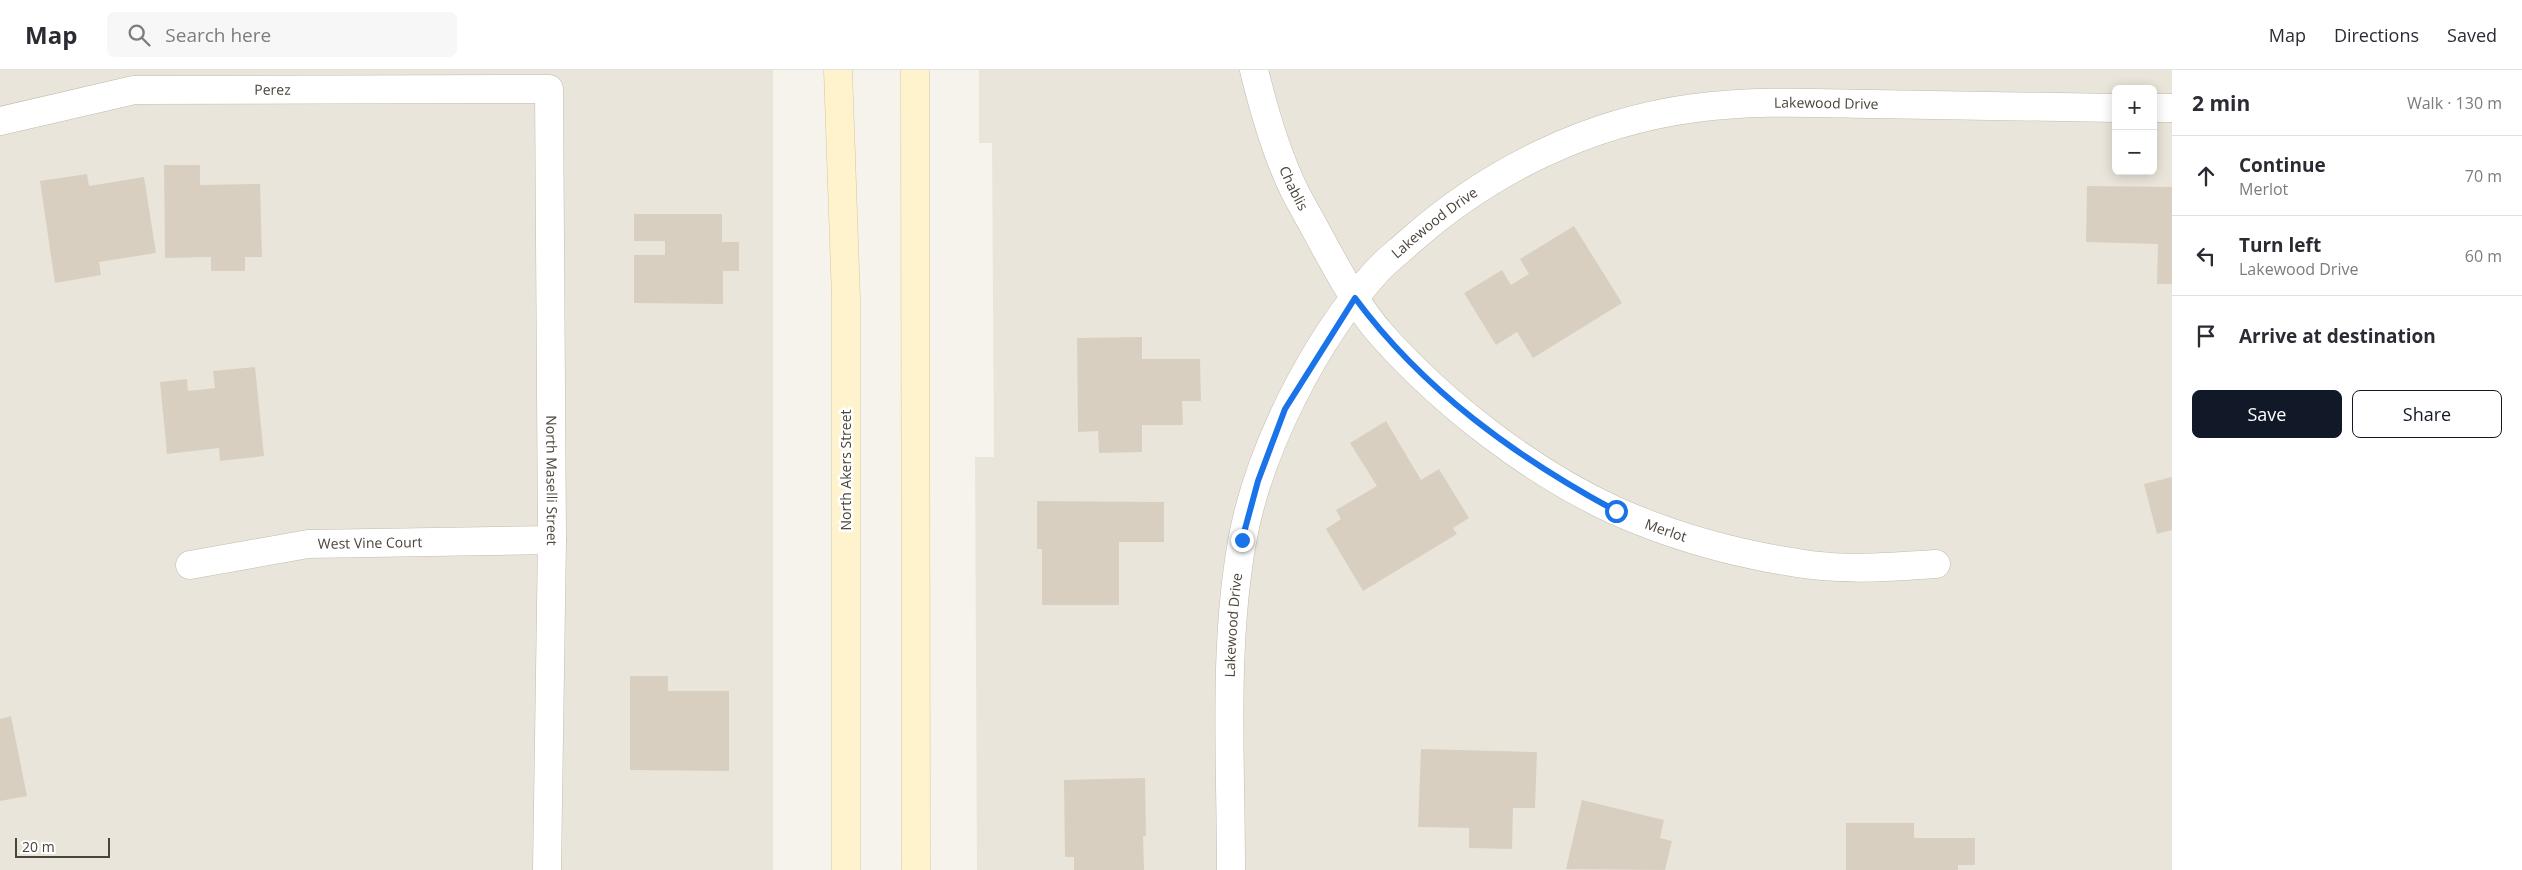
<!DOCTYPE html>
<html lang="en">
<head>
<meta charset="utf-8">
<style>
	:root { --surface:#fff; --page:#f7f7f7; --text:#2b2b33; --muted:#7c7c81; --line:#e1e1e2; --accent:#111827 }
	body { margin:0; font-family:"Open Sans",sans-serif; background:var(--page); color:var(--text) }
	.controls { position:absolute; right:15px; top:15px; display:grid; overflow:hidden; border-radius:8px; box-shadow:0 2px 12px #0003 }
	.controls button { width:45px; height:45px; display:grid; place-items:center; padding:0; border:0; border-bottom:1px solid var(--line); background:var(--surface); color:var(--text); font:25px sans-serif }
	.scale { position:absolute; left:15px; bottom:12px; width:95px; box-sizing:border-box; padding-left:5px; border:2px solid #4b4439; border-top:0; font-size:14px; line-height:18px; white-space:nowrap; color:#4b4439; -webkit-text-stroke:4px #fff; paint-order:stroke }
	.stop { position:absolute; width:15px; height:15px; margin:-11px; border:4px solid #1a73e8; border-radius:50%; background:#fff }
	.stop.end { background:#1a73e8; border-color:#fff; box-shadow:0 1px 5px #0008 }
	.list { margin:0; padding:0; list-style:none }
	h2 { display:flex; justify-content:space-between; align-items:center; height:65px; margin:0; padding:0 20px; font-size:21px }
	h2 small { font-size:16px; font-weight:400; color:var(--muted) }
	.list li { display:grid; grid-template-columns:32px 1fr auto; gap:15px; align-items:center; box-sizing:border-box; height:80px; padding:0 20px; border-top:1px solid var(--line) }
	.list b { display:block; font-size:19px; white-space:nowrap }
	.list p { margin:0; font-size:16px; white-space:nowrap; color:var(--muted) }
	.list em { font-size:16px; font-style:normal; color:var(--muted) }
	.actions { display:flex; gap:10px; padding:15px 20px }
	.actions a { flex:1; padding:11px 0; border:1px solid var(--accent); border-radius:8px; text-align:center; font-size:18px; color:var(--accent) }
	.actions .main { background:var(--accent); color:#fff }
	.icon { flex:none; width:28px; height:28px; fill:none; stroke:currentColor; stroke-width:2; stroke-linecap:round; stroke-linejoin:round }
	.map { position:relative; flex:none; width:2172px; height:800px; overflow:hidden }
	header { display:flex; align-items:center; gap:30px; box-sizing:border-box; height:70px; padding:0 25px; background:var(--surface); border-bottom:1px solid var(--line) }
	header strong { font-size:24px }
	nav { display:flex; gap:28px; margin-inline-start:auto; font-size:18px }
	.search { width:350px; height:45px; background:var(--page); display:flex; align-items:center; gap:12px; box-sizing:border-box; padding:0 18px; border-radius:8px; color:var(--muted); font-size:19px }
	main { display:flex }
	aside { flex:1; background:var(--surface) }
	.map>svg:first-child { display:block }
	.residential { fill:#eae5da; fill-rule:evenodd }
	.building { fill:#d8cfc1 }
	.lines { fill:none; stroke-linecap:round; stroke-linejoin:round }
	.street-casing { stroke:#c2bbae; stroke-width:29 }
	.secondary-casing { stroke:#d6c79b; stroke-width:29 }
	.street { stroke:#fff; stroke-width:28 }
	.secondary { stroke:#fff3cd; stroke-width:28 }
	.route { stroke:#1a73e8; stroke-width:6 }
	.labels { text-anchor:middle; stroke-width:5; stroke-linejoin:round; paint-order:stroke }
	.street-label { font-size:14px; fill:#4b4439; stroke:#fff }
</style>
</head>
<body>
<header>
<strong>Map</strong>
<div class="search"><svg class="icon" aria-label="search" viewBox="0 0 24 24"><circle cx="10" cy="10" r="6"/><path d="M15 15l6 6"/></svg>Search here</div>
<nav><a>Map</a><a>Directions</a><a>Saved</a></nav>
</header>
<main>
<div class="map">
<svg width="2172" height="800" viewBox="0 0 2172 800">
	<rect width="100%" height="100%" fill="#f6f3ec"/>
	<g class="residential">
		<rect x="0" y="0" width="773" height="800"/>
		<path d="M979,0H2172V800H977L975,387H994L992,73H979ZM2116,19H2153V101H2116Z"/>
	</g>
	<g class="building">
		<polygon points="164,95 200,95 200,115 260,114 262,187 245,187 245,201 211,201 211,187 165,188"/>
		<polygon points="87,104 89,116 144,107 156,183 99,192 101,205 55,213 40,111"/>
		<polygon points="2087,116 2172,117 2172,214 2157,214 2158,174 2086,172"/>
		<polygon points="634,144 722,144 722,172 739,172 739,201 723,201 723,234 634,233 634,185 665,185 665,171 634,171"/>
		<polygon points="1574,156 1622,233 1533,288 1517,262 1496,275 1464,223 1502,200 1511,215 1529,204 1520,189"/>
		<polygon points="1142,267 1142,289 1200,289 1201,331 1182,331 1183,355 1142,355 1142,382 1099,383 1098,361 1078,362 1077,268"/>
		<polygon points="255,297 264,386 220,391 219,378 167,384 160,312 187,309 188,321 215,318 213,301"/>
		<polygon points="1386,351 1421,410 1439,399 1469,448 1453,458 1457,464 1363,521 1326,459 1341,449 1336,440 1377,416 1350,373"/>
		<polygon points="2172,407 2172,460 2157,464 2144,414"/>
		<polygon points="1037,431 1164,432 1164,472 1119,472 1119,535 1042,535 1042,479 1037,479"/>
		<polygon points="630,606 668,606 668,621 729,621 729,701 630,700"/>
		<polygon points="11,646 27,726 0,731 0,649"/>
		<polygon points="1421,679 1537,682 1535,738 1513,738 1512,779 1469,778 1469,758 1418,757"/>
		<polygon points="1145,708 1146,766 1143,766 1144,800 1074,800 1074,787 1065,787 1064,710"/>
		<polygon points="1582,730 1664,750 1660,768 1672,771 1665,800 1566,799"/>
		<polygon points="1846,753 1914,753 1914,768 1975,768 1975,795 1958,795 1958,800 1846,800"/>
	</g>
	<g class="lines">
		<defs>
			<g id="street">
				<path id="s1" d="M1254,0C1264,41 1276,84 1295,122C1305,141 1316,160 1326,179C1342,208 1359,239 1381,264C1443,334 1531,402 1616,441C1677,468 1745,486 1811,495C1853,500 1894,497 1936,494"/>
				<polyline points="2153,38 2172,38"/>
				<path id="s2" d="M0,51L134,20L549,19L552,470L547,800"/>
				<path id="s3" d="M190,495L308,474L552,470"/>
				<path id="s4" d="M1231,800C1231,693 1223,578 1242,472C1258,381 1315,269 1377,201C1387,190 1398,182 1409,172C1489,101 1588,52 1695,38C1754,30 1814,33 1873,34C1954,35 2035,36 2116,38"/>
			</g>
			<g id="secondary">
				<polyline points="838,0 846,229 846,800"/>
				<polyline points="915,0 916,800"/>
			</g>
		</defs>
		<use href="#street" class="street-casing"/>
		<use href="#secondary" class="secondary-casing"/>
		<use href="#street" class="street"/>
		<use href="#secondary" class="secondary"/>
	</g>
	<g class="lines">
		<path class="route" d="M1242,470L1258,411L1285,339L1355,228C1424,321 1516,387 1616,441"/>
	</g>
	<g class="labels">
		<g class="street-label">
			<text dy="5" stroke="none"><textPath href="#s2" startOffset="276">Perez</textPath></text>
			<text dy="5" stroke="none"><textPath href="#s4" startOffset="1130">Lakewood Drive</textPath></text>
			<text dy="5" stroke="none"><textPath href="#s1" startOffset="125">Chablis</textPath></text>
			<text dy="5" stroke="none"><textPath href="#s4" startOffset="710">Lakewood Drive</textPath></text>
			<text transform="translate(846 400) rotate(-90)" y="5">North Akers Street</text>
			<text dy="5" stroke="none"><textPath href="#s2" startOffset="944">North Maselli Street</textPath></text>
			<text dy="5" stroke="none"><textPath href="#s1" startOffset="645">Merlot</textPath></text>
			<text dy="5" stroke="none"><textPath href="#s3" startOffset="182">West Vine Court</textPath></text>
			<text dy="5" stroke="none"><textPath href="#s4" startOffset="245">Lakewood Drive</textPath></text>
		</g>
	</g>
</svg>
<div class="controls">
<button>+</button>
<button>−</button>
</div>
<div class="scale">20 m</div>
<div class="stop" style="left:1616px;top:441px"></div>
<div class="stop end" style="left:1242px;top:470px"></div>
</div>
<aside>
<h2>2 min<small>Walk · 130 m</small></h2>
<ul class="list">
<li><svg class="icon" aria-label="ahead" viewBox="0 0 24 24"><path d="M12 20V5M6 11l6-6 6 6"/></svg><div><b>Continue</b><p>Merlot</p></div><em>70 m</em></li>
<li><svg class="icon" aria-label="left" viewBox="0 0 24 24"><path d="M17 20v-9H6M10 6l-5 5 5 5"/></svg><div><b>Turn left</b><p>Lakewood Drive</p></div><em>60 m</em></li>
<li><svg class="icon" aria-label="arrive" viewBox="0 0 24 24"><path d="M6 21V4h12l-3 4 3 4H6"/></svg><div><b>Arrive at destination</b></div></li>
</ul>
<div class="actions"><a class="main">Save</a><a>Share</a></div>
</aside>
</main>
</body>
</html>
